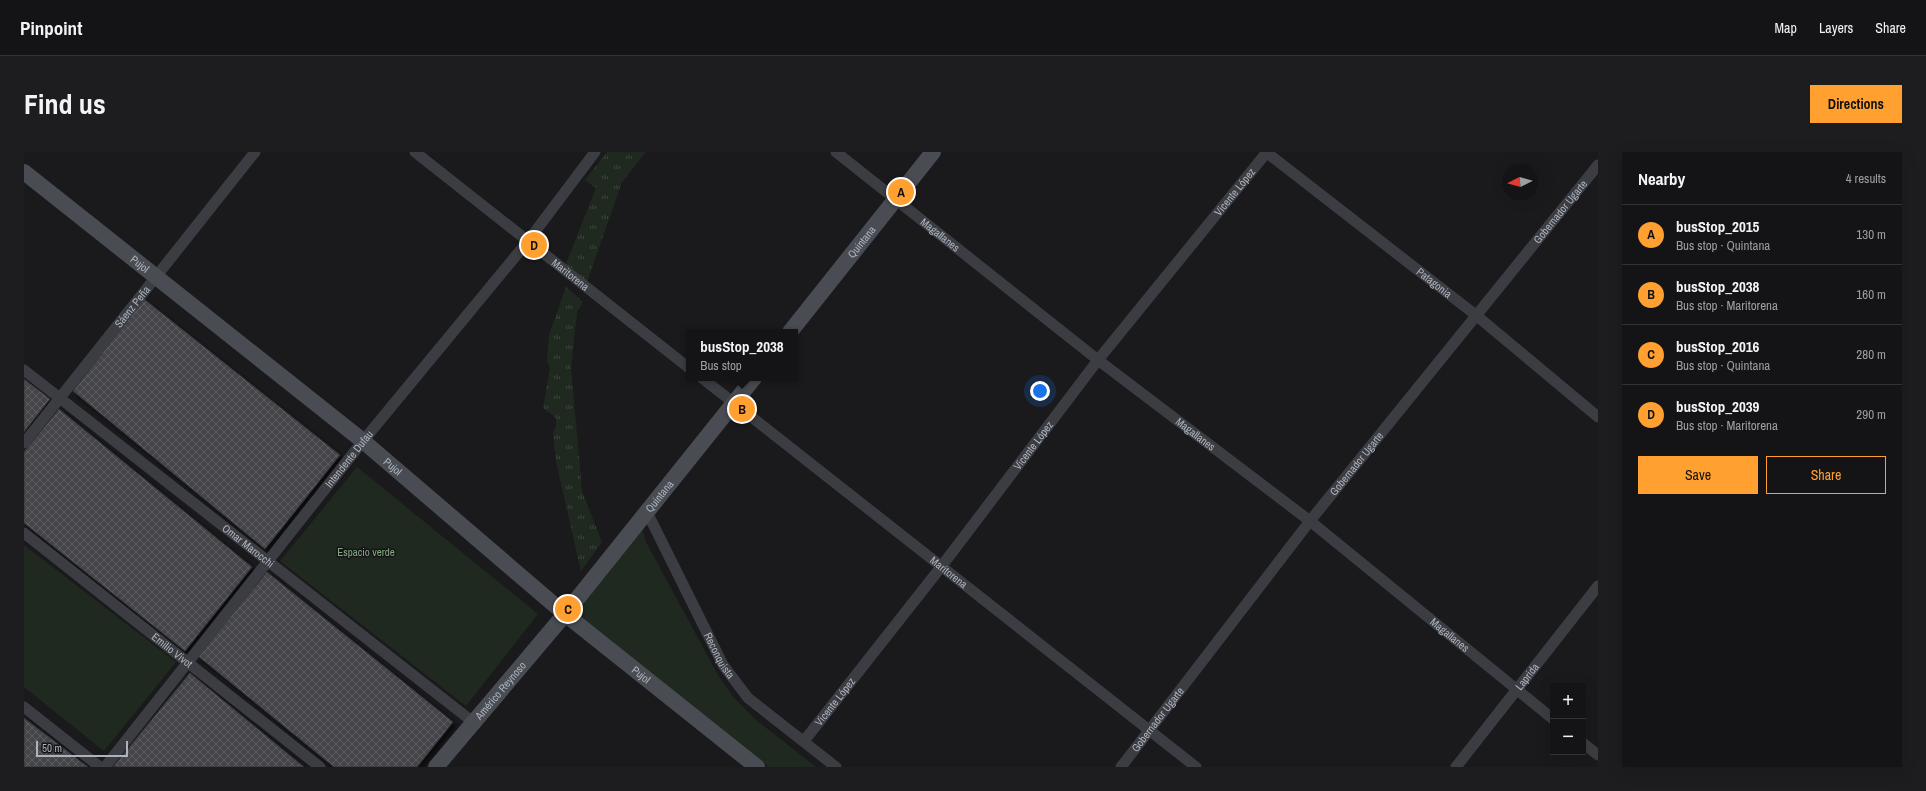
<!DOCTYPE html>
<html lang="en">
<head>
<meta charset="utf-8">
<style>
	:root { --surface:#141416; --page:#1d1d1f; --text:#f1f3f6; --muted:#9d9ea1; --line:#333335; --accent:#ffa030 }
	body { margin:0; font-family:"Archivo Narrow",sans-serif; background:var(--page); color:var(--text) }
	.controls { position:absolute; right:12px; bottom:12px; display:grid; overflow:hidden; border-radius:0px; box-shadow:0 4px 16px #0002 }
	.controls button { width:36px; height:36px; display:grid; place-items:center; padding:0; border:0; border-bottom:1px solid var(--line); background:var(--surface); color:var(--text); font:20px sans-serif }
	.compass { position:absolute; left:1478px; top:12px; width:36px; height:36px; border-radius:50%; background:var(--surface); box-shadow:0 4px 16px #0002; rotate:264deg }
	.scale { position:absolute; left:12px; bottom:10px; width:92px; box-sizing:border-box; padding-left:4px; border:2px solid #acb3bd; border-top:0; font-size:11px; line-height:14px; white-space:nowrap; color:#acb3bd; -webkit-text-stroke:3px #151518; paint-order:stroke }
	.you { position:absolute; left:1016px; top:239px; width:14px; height:14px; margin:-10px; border:3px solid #fff; border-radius:50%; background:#1a73e8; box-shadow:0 0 0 6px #1a73e833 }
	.badge { display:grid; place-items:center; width:26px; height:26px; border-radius:50%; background:var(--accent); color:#111; font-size:13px; font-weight:700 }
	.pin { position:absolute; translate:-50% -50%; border:2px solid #fff; box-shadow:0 1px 4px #0006 }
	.popup { position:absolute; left:662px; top:177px; width:112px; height:52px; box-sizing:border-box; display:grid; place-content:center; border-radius:0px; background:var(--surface); filter:drop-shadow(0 1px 3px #0005); font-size:13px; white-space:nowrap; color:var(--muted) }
	.popup b { font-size:15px; color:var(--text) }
	.popup::after { content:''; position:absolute; left:50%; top:100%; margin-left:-8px; border:8px solid transparent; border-top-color:var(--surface) }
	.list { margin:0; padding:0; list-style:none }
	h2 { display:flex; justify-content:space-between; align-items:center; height:52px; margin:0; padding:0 16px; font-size:17px }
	h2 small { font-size:13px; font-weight:400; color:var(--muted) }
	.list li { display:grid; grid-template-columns:26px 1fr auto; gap:12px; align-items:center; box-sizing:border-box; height:60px; padding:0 16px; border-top:1px solid var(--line) }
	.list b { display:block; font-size:15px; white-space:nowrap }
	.list p { margin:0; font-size:13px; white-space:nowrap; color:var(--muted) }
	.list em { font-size:13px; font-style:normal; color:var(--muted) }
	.actions { display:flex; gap:8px; padding:12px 16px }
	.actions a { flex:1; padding:9px 0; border:1px solid var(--accent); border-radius:0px; text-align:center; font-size:14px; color:var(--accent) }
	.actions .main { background:var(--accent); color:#111 }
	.map { position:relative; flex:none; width:1574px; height:615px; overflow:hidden; border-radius:0px }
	header { display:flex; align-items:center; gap:24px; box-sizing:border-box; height:56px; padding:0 20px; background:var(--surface); border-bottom:1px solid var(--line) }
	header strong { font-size:19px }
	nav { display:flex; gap:22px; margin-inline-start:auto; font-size:14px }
	.intro { display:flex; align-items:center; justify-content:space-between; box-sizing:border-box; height:96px; padding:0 24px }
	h1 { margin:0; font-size:28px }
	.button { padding:10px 18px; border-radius:0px; background:var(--accent); color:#111; font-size:14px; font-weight:700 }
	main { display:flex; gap:24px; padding:0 24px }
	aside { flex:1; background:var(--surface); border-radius:0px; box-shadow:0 4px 16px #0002 }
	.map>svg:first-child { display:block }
	.grass { fill:url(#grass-tufts) }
	.park { fill:#1f2920 }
	.building { fill:url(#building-cross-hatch); stroke:#343539; filter:url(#shadow) }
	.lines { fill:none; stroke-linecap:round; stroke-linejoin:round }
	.street { stroke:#3b3d42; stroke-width:11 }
	.secondary { stroke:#494c52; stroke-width:16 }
	.labels { text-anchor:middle; stroke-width:3; stroke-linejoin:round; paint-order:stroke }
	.street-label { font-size:11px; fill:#acb3bd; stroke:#151518 }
	.park-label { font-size:11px; fill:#84a982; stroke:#151518 }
</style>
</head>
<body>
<header>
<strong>Pinpoint</strong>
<nav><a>Map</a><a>Layers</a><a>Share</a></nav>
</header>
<div class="intro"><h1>Find us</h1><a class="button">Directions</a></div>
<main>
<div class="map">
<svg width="1574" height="615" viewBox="0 0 1574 615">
	<defs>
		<pattern id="grass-tufts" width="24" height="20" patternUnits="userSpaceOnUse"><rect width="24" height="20" fill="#1f2920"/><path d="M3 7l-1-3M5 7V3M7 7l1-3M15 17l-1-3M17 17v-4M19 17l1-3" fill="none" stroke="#3d463e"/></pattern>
		<pattern id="building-cross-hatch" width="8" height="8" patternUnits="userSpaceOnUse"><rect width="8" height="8" fill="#44454a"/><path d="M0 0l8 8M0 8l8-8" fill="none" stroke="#5c5d62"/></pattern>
		<filter id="shadow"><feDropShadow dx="3.5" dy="3.5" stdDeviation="2" flood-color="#0009"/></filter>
	</defs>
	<rect width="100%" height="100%" fill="#1a1a1d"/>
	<g class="grass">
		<polygon points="583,0 622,0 598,30 563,130 542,112 572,36 561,28"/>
		<polygon points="542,135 559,150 553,160 547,216 558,339 578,390 557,419 532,309 529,280 532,275 532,266 519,256 526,216 523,209 525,183"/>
	</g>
	<g class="park">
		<polygon points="333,315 514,462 442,554 256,409"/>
		<polygon points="617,373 622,390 694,523 711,547 731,567 792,615 744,615 556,468 552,462 553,454"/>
		<polygon points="0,393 152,510 80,599 0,535"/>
	</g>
	<g class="building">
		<polygon points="120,147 316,303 241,397 49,239"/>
		<polygon points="0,227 26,247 0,280"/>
		<polygon points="35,257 228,415 161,499 0,371 0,300"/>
		<polygon points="243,420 429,570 393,615 310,615 174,504"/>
		<polygon points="166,521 280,615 89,615"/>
		<polygon points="0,566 64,615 0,615"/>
	</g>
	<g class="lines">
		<g class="street">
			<path id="s1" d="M391,0L665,216"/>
			<path id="s2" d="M812,0L1074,208L1286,369L1529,567"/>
			<path id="s3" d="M1242,0L1453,164L1574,265"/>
			<path id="s4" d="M0,218L449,570"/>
			<path id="s5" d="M678,226L1172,615"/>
			<path id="s6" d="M0,291L231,0"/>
			<path id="s7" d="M622,358L699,513L724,546L812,615"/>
			<path id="s8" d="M0,381L296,615"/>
			<polyline points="0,555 76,615"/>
			<path id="s9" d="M780,589L917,415L1074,208L1243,0"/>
			<polyline points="1559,591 1574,603"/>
			<path id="s10" d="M81,615L339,289L504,89L571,0"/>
			<path id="s11" d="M1097,615L1286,369L1574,13"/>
			<path id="s12" d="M1432,615L1574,434"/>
		</g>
		<g class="secondary">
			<path id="s13" d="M0,20L339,289L541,462L733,615"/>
			<path id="s14" d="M766,180L909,0"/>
			<path id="s15" d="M412,615L541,462L730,226"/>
		</g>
	</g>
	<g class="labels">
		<g class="street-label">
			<text dy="4" stroke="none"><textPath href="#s9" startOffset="698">Vicente López</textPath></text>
			<text dy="4" stroke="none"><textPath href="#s11" startOffset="708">Gobernador Ugarte</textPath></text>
			<text dy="4" stroke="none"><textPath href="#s2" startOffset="133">Magallanes</textPath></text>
			<text dy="4" stroke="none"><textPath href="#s14" startOffset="115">Quintana</textPath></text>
			<text dy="4" stroke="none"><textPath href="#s13" startOffset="148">Pujol</textPath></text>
			<text dy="4" stroke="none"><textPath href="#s1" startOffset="198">Maritorena</textPath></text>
			<text dy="4" stroke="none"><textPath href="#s3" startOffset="213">Patagonia</textPath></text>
			<text dy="4" stroke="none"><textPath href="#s6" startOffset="174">Sáenz Peña</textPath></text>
			<text dy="4" stroke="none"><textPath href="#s2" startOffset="457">Magallanes</textPath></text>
			<text dy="4" stroke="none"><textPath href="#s9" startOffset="374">Vicente López</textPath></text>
			<text dy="4" stroke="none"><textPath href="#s10" startOffset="393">Intendente Dufau</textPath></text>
			<text dy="4" stroke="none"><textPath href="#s11" startOffset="384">Gobernador Ugarte</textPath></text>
			<text dy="4" stroke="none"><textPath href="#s13" startOffset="472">Pujol</textPath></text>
			<text dy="4" stroke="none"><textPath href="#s15" startOffset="351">Quintana</textPath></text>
			<text dy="4" stroke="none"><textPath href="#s4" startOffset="285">Omar Marocchi</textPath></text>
			<text dy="4" stroke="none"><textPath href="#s5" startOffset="314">Maritorena</textPath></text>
			<text dy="4" stroke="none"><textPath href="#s2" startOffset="781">Magallanes</textPath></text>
			<text dy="4" stroke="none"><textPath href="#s8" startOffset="189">Emilio Vivot</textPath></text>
			<text dy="4" stroke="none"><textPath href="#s7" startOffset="163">Reconquista</textPath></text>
			<text dy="4" stroke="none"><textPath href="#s13" startOffset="796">Pujol</textPath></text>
			<text dy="4" stroke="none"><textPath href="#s12" startOffset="115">Laprida</textPath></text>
			<text dy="4" stroke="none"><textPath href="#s15" startOffset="100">Américo Reynoso</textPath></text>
			<text dy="4" stroke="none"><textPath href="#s9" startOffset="50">Vicente López</textPath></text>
			<text dy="4" stroke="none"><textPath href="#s11" startOffset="60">Gobernador Ugarte</textPath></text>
		</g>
		<g class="park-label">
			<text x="342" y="404">Espacio verde</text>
		</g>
	</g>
</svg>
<div class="controls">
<button>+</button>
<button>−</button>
</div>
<svg class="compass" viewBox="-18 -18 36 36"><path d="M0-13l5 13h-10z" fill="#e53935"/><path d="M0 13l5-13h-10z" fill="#9d9ea1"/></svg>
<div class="scale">50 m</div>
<div class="you"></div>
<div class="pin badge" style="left:877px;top:40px">A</div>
<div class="pin badge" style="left:718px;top:257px">B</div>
<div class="popup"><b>busStop_2038</b>Bus stop</div>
<div class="pin badge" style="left:544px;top:457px">C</div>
<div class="pin badge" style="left:510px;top:93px">D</div>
</div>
<aside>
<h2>Nearby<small>4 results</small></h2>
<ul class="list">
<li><span class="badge">A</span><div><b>busStop_2015</b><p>Bus stop · Quintana</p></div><em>130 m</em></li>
<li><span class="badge">B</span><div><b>busStop_2038</b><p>Bus stop · Maritorena</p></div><em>160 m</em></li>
<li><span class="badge">C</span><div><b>busStop_2016</b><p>Bus stop · Quintana</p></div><em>280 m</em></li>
<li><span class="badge">D</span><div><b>busStop_2039</b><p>Bus stop · Maritorena</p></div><em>290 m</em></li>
</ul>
<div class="actions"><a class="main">Save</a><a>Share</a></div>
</aside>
</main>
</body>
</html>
